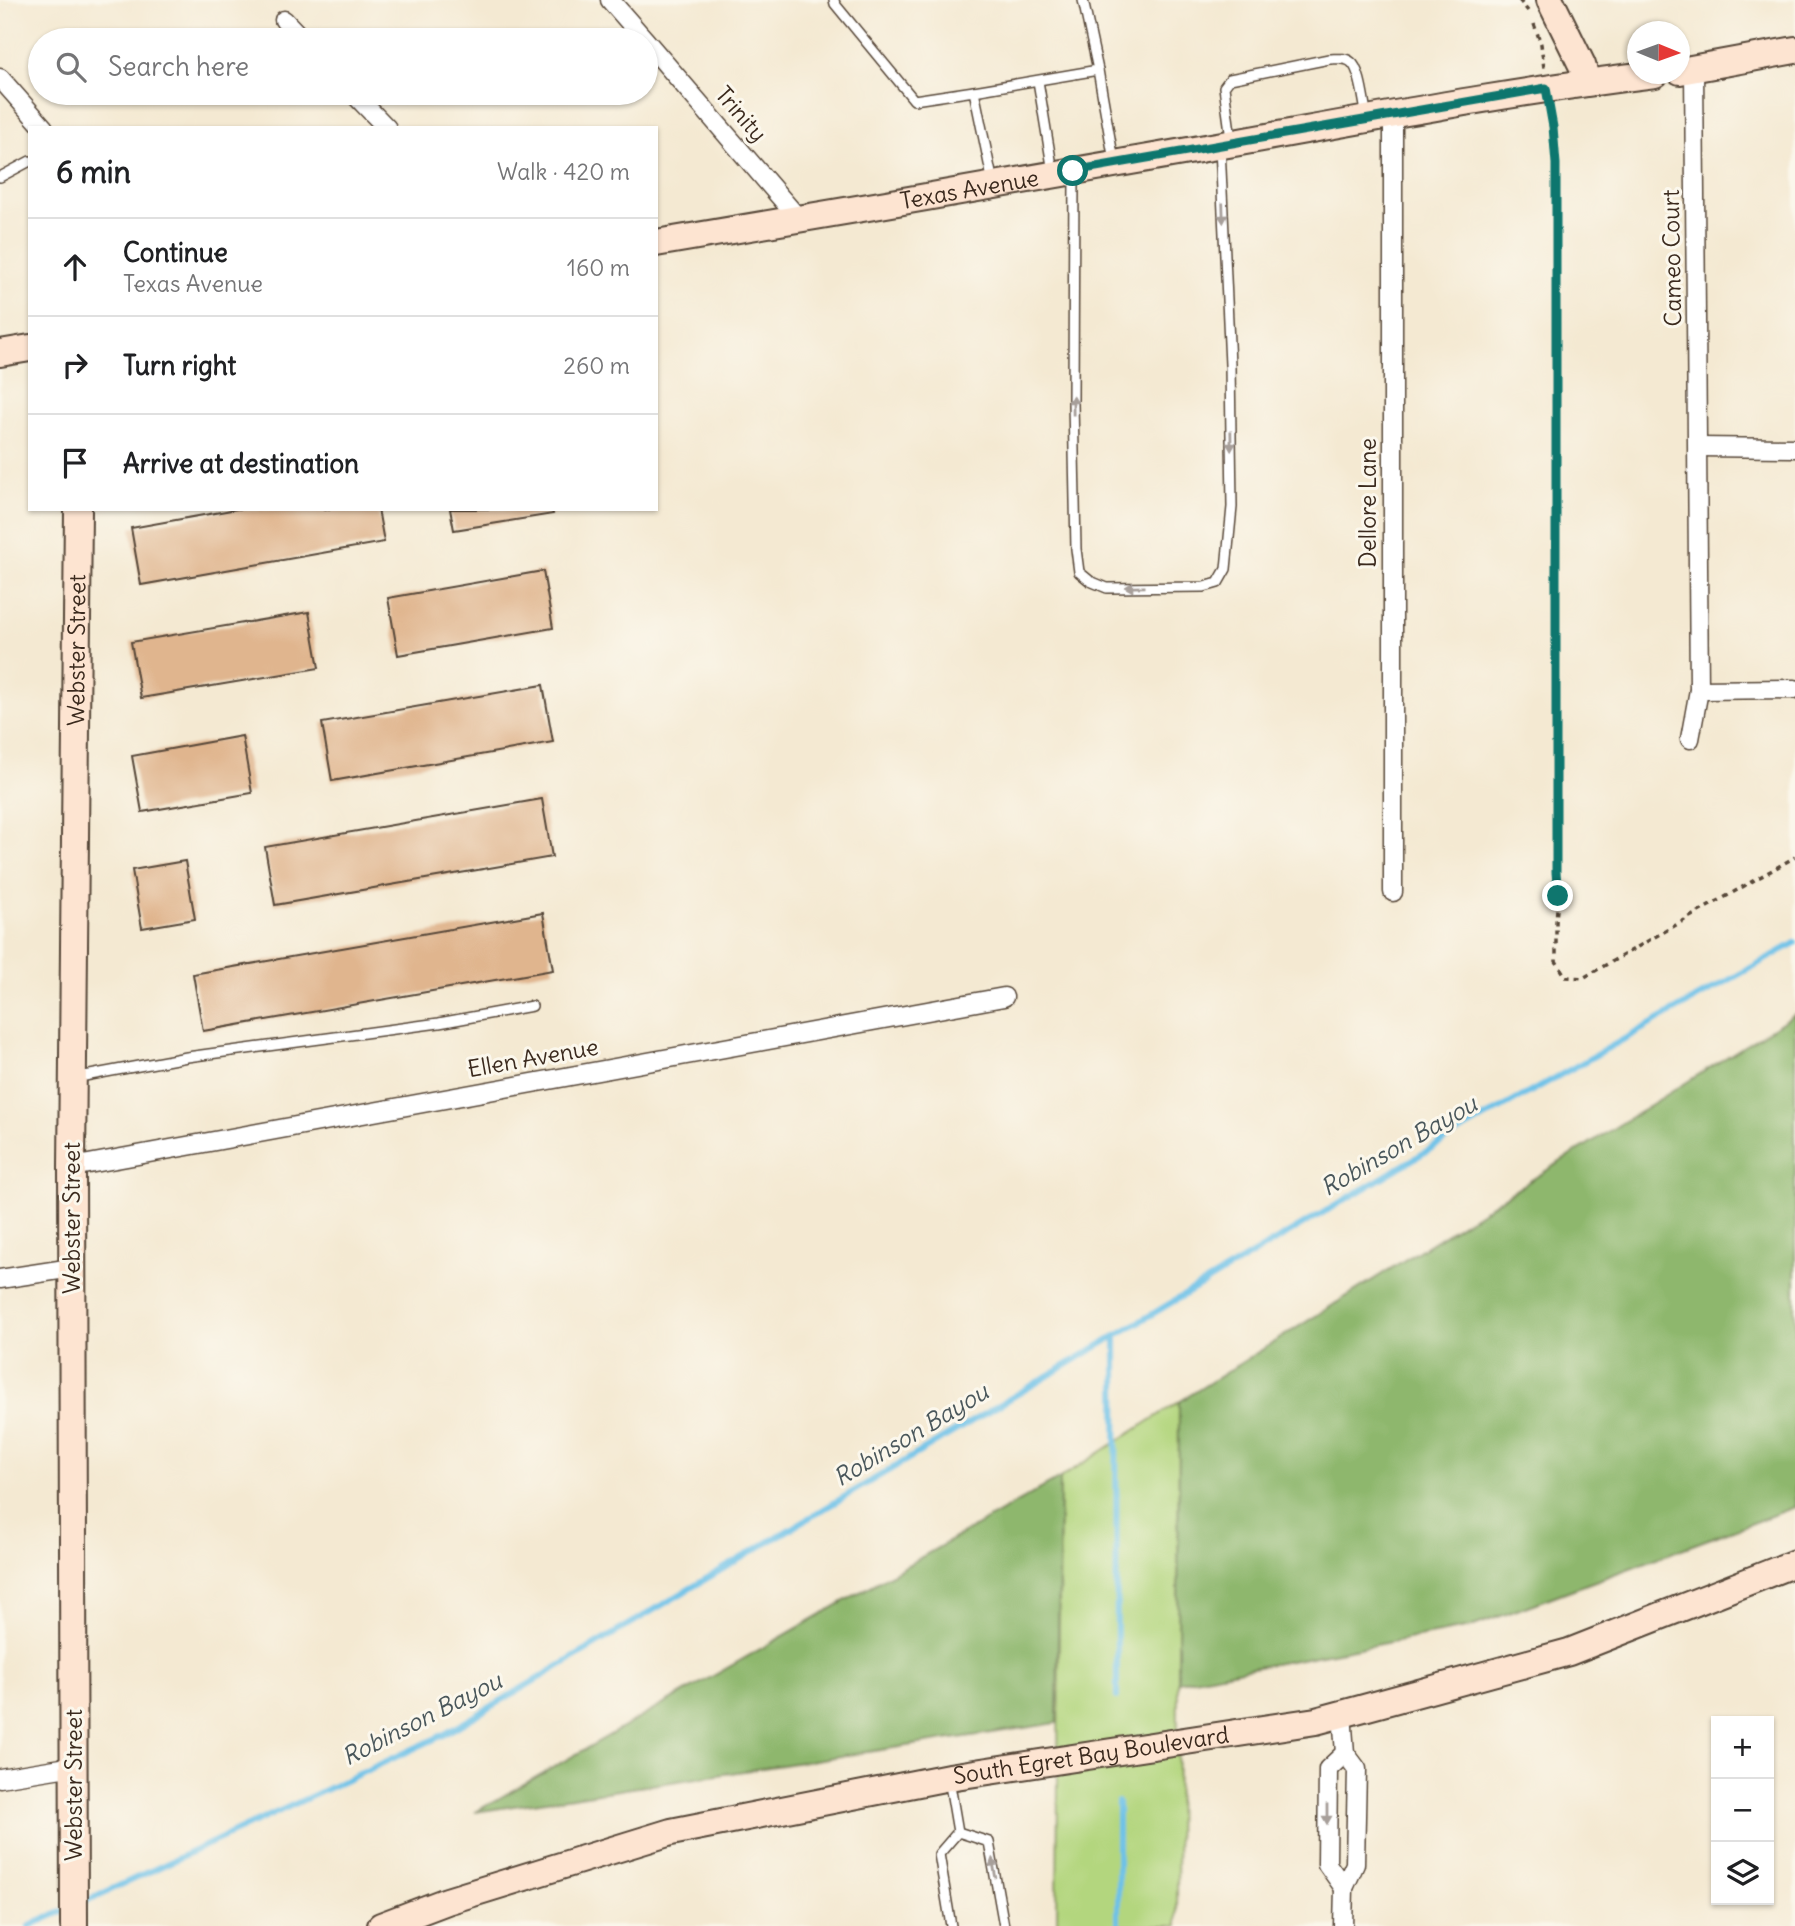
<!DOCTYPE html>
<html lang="en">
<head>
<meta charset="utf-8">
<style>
	:root { --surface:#fff; --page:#f2f2f2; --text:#202124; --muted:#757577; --line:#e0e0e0 }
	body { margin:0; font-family:Delius,sans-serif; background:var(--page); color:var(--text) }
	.controls { position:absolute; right:21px; bottom:21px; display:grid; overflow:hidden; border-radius:0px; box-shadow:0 2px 5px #0004 }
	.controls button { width:63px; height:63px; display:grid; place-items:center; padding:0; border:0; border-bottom:2px solid var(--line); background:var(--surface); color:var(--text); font:35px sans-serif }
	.compass { position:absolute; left:1627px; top:21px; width:63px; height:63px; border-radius:50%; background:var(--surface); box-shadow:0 2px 5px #0004; rotate:91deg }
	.stop { position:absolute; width:21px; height:21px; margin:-16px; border:5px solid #0f766e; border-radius:50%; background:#fff }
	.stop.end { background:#0f766e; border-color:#fff; box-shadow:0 2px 7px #0008 }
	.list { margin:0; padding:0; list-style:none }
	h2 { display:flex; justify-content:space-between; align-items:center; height:91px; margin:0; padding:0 28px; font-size:30px }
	h2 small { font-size:23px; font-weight:400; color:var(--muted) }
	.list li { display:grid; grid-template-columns:46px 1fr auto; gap:21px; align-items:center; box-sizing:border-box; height:98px; padding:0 28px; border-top:2px solid var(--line) }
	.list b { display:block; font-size:26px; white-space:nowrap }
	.list p { margin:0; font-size:23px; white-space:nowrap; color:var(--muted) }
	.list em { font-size:23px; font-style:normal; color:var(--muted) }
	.icon { flex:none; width:38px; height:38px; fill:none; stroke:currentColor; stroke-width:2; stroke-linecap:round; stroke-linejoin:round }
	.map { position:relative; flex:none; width:1795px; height:1926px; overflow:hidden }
	.search { position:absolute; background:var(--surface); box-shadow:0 2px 5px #0004; left:28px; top:28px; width:630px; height:77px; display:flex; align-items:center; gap:18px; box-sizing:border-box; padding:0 24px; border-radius:38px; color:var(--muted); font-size:26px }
	.panel { position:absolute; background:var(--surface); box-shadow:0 2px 5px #0004; left:28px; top:126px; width:630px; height:385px; border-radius:0px }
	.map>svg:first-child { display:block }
	.green { fill:#b3d67e; stroke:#77804e; stroke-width:2 }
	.forest { fill:#8eb76d; stroke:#647046; stroke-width:2 }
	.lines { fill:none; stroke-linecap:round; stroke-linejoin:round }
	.stream { stroke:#6cc1e8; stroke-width:6 }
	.building { fill:#e0b58e }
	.lane-casing { stroke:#574739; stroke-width:12 }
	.street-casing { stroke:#574739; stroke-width:21 }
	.secondary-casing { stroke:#574739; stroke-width:30 }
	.path { stroke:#574739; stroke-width:3.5; stroke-dasharray:5 5; stroke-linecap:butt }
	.lane { stroke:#fff; stroke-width:9 }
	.street { stroke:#fff; stroke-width:18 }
	.secondary { stroke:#fde4d1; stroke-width:26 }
	.oneway { fill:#a79f9a }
	.route { stroke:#0f766e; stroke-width:9 }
	.labels { text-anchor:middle; stroke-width:6; stroke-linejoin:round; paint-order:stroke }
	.street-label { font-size:23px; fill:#3b2a1e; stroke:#fbf7ec }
	.water-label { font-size:24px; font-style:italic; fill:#4a575b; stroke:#fbf7ec }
</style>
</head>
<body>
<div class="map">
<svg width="1795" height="1926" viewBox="0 0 1795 1926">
	<rect width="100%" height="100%" fill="#fbf7ec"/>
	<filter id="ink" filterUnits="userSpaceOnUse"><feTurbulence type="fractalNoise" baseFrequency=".0143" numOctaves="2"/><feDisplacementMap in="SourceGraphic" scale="14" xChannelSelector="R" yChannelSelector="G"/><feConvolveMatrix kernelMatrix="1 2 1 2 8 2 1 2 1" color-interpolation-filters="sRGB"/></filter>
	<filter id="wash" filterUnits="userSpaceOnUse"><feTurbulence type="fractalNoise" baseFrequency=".00686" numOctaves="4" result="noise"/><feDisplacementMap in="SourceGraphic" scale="28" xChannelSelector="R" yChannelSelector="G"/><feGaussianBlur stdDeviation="1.57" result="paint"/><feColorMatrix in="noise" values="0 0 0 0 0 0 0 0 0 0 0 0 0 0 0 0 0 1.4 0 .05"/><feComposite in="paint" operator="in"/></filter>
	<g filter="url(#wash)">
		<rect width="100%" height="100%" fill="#f4e9d2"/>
		<polygon class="green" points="1179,1402 1177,1926 1057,1926 1060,1478"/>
		<g class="forest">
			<polygon points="1795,1014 1795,1507 1471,1627 1178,1682 1179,1402"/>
			<polygon points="1060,1478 1057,1723 475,1812"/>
		</g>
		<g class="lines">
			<g class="stream">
				<polyline points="1116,1335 1117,1697"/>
				<polyline points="1118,1802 1118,1926"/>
				<polyline points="82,1903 443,1735 1459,1132 1795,943"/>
				<polyline points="29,1926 66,1910"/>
			</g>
		</g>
		<g id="blocks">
			<g class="building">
				<polygon points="237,509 378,509 384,542 141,585 131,528"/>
				<polygon points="450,509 552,509 553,514 454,530"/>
				<polygon points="543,571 553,628 398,655 388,598"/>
				<polygon points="309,612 319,668 141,698 131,642"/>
				<polygon points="543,685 553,742 332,781 322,723"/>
				<polygon points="242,736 252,793 142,812 132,756"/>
				<polygon points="542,799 552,857 275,905 265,847"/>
				<polygon points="185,861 195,919 142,928 132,870"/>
				<polygon points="543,913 553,970 203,1031 193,974"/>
			</g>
		</g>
	</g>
	<g filter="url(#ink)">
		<use href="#blocks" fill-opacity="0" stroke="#574739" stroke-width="2"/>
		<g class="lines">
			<defs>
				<g id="lane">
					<polyline points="834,0 835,4 914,100 974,91 993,183"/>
					<polyline points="1083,0 1098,70"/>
					<polyline points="1038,81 1053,172"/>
					<polyline points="974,91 1098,70 1114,161"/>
					<path d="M1231,139L1224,87L1230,79L1329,59C1336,59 1345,57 1351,62C1361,69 1364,105 1367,117"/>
					<polyline points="1074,174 1073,402 1076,549 1079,572 1090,581 1107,588 1204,587 1218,583 1226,569 1232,507 1230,365 1220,147"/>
					<polyline points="0,177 30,161"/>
					<polyline points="74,1078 187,1057 439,1023 532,1006"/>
					<polyline points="949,1779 958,1832 939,1854 951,1926"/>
					<polyline points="958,1832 989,1842 1004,1926"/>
				</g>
				<g id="street">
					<polyline points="610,0 645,40"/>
					<polyline points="284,20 303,40"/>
					<polyline points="646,41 799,219"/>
					<polyline points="0,78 44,128"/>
					<polyline points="353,93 387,128"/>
					<polyline points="1698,447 1795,448"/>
					<polyline points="1699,690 1795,689"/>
					<polyline points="1690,739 1699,690 1694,69"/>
					<polyline points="1393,892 1393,114"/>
					<polyline points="72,1167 1004,997"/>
					<polyline points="0,1279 72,1268"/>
					<polyline points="1342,1714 1345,1753 1357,1769 1355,1864 1344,1888 1343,1926"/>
					<polyline points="0,1778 74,1766"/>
					<polyline points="1344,1888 1327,1864 1328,1769 1345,1753"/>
				</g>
				<g id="secondary">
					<polyline points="1550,0 1582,65 1587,82"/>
					<polyline points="1680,71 1795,50"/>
					<path id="s1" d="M656,243C849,211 1041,177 1234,143C1374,118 1514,91 1655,74"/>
					<polyline points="0,353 30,348"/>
					<path id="s2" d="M74,1926L72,1167L78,509"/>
					<path id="s3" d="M381,1926L447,1901L671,1832L949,1777L1316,1721L1342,1714L1569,1652L1795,1563"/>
				</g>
			</defs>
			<use href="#lane" class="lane-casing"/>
			<use href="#street" class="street-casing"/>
			<use href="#secondary" class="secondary-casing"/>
			<g class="path">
				<polyline points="1519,0 1528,11"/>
				<polyline points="1534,24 1541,44 1544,68"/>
				<polyline points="1550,110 1553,127 1556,164 1556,871 1558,896 1556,922 1556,961 1566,977 1583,978 1795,857"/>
			</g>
			<use href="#lane" class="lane"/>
			<use href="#street" class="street"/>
			<use href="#secondary" class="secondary"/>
		</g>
		<defs><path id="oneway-solid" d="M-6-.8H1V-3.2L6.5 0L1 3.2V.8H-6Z" transform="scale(1.75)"/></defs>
		<g class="oneway">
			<use href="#oneway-solid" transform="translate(1223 213) rotate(88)"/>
			<use href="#oneway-solid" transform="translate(1073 405) rotate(-91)"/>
			<use href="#oneway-solid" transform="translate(1231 441) rotate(89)"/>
			<use href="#oneway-solid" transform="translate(1135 587) rotate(179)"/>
			<use href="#oneway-solid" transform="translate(1327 1814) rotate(90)"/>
			<use href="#oneway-solid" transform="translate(994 1868) rotate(-100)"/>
		</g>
	</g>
	<g class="lines" filter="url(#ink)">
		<polyline class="route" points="1073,171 1546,88 1553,127 1556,164 1556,872 1558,896"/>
	</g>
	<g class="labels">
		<g class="street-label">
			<text transform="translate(741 114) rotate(49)" y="8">Trinity</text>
			<text dy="8" stroke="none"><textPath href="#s1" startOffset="318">Texas Avenue</textPath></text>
			<text transform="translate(1672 258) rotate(-91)" y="8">Cameo Court</text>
			<text transform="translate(1368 503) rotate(-90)" y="8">Dellore Lane</text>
			<text dy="8" stroke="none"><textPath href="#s2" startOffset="1276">Webster Street</textPath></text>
			<text transform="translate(533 1058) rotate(-10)" y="8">Ellen Avenue</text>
			<text transform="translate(72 1218) rotate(-90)" y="8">Webster Street</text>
			<text dy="8" stroke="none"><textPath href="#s3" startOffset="732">South Egret Bay Boulevard</textPath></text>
			<text transform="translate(74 1785) rotate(-90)" y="8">Webster Street</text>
		</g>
		<g class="water-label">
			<text transform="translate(1399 1146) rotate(-30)" y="8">Robinson Bayou</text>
			<text transform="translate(911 1435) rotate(-31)" y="8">Robinson Bayou</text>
			<text transform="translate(422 1719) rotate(-27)" y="8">Robinson Bayou</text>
		</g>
	</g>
</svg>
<div class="controls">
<button>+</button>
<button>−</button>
<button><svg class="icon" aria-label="layers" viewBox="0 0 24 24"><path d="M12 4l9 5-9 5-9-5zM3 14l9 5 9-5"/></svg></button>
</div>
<svg class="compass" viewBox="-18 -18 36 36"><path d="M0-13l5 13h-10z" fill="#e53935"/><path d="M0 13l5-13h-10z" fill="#757577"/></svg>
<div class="stop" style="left:1073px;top:171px"></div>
<div class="stop end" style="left:1558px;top:896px"></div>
<div class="search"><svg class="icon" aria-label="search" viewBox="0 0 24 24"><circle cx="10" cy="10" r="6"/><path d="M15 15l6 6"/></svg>Search here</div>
<section class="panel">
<h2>6 min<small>Walk · 420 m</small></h2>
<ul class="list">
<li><svg class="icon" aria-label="ahead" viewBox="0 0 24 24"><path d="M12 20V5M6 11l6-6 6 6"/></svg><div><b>Continue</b><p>Texas Avenue</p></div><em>160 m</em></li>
<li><svg class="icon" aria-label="right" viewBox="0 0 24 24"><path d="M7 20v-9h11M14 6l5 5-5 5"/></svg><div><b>Turn right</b></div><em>260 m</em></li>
<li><svg class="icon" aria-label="arrive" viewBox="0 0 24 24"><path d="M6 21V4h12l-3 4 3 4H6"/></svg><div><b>Arrive at destination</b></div></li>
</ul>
</section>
</div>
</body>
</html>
